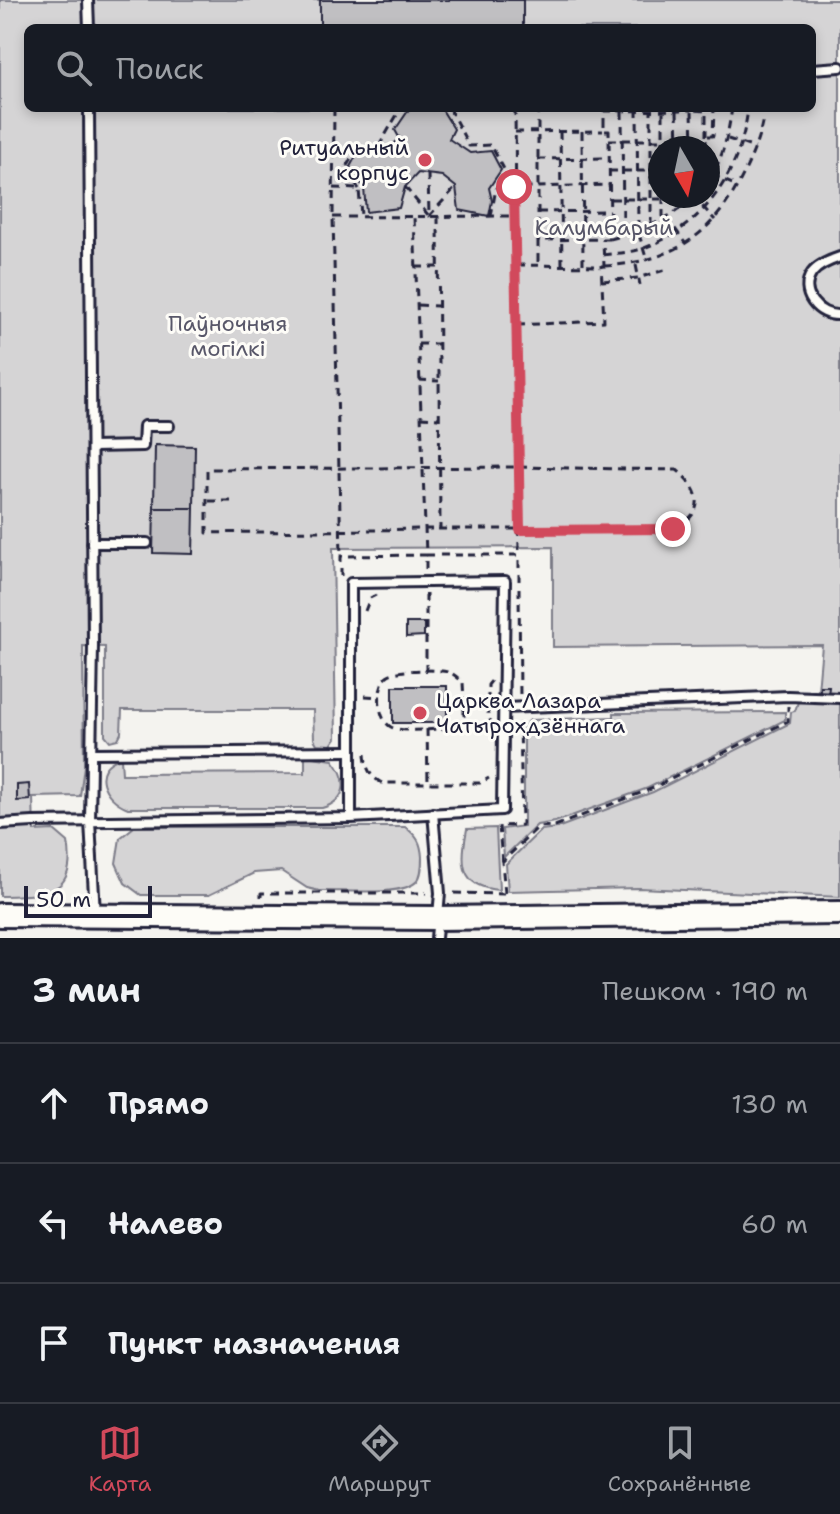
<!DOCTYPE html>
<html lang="ru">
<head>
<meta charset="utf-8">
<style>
	:root { --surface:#171b24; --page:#20242c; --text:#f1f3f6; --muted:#9ea1a6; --line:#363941; --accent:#d1495b }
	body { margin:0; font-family:"Shantell Sans",sans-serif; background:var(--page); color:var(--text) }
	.compass { position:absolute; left:648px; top:136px; width:72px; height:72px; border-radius:50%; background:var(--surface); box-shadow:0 4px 12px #0003; rotate:171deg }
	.scale { position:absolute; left:24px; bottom:20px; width:128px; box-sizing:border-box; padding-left:8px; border:4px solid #22223b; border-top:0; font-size:22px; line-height:28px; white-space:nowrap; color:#22223b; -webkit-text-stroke:6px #fdfcf7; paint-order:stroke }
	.stop { position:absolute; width:24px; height:24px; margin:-18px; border:6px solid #d1495b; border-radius:50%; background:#fff }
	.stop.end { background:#d1495b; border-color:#fff; box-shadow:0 2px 8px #0008 }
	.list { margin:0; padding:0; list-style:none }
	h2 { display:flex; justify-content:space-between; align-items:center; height:104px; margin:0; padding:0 32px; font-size:34px }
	h2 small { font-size:26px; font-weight:400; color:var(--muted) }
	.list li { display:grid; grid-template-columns:52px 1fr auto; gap:24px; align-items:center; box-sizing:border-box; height:120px; padding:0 32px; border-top:2px solid var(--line) }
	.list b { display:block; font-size:30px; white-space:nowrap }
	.list em { font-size:26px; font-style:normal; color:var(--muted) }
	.icon { flex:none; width:44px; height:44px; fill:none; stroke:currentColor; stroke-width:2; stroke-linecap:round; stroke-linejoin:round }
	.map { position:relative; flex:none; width:840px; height:938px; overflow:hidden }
	.search { position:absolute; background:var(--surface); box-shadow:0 4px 12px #0003; left:24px; right:24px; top:24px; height:88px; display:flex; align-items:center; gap:20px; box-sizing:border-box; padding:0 28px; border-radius:12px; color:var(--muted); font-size:30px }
	.sheet { height:464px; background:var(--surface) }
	nav { display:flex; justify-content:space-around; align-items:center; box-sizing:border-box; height:112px; border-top:2px solid var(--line); background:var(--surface); font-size:22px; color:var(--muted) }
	nav a { display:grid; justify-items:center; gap:4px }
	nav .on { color:var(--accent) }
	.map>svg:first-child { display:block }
	.green { fill:#d5d4d5; stroke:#7c7b88; stroke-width:2; fill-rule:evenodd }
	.building { fill:#c0bfc2; stroke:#22223b; stroke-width:2 }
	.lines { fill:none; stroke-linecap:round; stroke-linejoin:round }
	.service-casing { stroke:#22223b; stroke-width:14 }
	.secondary-casing { stroke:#22223b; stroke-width:28 }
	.path { stroke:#22223b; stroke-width:3; stroke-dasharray:8 6; stroke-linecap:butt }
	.service { stroke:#fdfcf7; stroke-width:8 }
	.secondary { stroke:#fdfcf7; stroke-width:22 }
	.route { stroke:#d1495b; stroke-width:10 }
	.poi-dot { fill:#d1495b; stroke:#fdfcf7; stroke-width:3 }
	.labels { text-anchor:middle; stroke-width:6; stroke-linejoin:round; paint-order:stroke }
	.poi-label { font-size:22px; fill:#22223b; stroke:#fdfcf7; text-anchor:end }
	.park-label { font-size:22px; fill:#585769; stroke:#fdfcf7 }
</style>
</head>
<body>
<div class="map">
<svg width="840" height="938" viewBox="0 0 840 938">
	<rect width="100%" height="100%" fill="#f4f3ef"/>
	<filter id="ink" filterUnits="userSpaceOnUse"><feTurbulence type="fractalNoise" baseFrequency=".0125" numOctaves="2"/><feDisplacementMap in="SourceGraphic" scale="16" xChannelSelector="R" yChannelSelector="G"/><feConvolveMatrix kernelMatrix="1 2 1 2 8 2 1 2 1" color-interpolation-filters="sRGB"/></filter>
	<g filter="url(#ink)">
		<g class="green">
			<path d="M0,0H840V897L639,888L508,891L506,864L541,830L557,828L653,792L790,723L791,712L795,711L798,702H817L822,645L553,647V547L333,548L336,738L331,745L317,744L314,739L313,710H122L121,733L118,739L110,741L105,735V647L83,646L84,766L80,796L33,797L34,831L54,830L68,842C78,896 43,895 0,896ZM28,28H812V108H28ZM660,148H708V196H660Z"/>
			<polygon points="785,712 785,720 648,788 555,822 537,825 504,857 502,829 524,826 524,726 530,720 614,717 614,713"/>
			<path d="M305,756L333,760C349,780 348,800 322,808H128C103,799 89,767 121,758L122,774L305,773Z"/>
			<path d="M134,827H405C417,836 421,842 422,857C422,865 422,875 417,881C403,897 341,890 320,891L307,888L281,871L254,873L209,895H141L125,883L116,863L120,838Z"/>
			<path d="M496,828L499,890C458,887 461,861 467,829Z"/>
		</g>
		<g class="building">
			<rect x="320" y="0" width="203" height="28"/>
			<polygon points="410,108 441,108 454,129 449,139 470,153 491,151 501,170 489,188 492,201 489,216 459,210 456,187 442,176 418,173 405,187 399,208 366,212 364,188 350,167 358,152 382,152 400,139 395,130"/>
			<polygon points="155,445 195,446 194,508 154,508"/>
			<polygon points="154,508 194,508 193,554 153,553"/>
			<polygon points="406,623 424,623 424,636 406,637"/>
			<rect x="393" y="686" width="54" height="37"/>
			<polygon points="820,686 829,686 828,694 820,694"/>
			<polygon points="29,784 30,800 17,801 17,785"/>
		</g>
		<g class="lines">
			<defs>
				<g id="service">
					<polyline points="88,0 89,28"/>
					<polyline points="812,69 840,67"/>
					<polyline points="89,108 93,646 90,821 95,914"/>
					<path d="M840,257C831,260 818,265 812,273C798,292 818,317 840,315"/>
					<polyline points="92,447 143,446 144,426 169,426"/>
					<polyline points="92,543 147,543"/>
					<polyline points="504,708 788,696 840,698"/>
					<polyline points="92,753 351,751"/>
					<polyline points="433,813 440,893 436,938"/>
					<polyline points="0,824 33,822 351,818 502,810 505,581 351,583 351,818"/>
				</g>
				<polyline id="secondary" points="0,915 437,918 840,913"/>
			</defs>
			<use href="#service" class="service-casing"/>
			<use href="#secondary" class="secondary-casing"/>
			<g class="path">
				<polyline points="334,108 333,217 341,556"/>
				<polyline points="449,108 469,146 491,145 512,184"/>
				<polyline points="515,108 519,555"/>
				<polyline points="538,108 538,240 610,239 609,131 604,131 604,108"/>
				<polyline points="637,108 638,231 647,261"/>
				<polyline points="604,111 692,110"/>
				<polyline points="622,111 623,236"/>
				<polyline points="677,111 678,148"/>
				<polyline points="560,131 562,264"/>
				<polyline points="582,131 583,264"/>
				<polyline points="515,132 603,131"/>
				<polyline points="728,139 755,148"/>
				<polyline points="609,140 663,140"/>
				<polyline points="663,148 663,112"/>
				<polyline points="693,148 692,110 706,111 706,136"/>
				<polyline points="706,148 706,136 713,136 714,108"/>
				<polyline points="538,159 609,158"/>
				<polyline points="609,171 660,171"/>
				<polyline points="428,174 429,216 456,187"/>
				<polyline points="712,175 737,186"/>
				<path d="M708,181C723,160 728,134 732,108"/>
				<polyline points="405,187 429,216"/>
				<polyline points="334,188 359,189 361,216"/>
				<polyline points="359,189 345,169 357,148 379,146 401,108"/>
				<polyline points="663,196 663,220"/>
				<polyline points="678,196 678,211"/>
				<polyline points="693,196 715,220"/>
				<polyline points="611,199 663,199"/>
				<polyline points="538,212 609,211"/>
				<polyline points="438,216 440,528"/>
				<polyline points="491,216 496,188 608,185"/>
				<polyline points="333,217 516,216"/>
				<polyline points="667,217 685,243"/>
				<polyline points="651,226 651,111"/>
				<path d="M610,239C642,231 671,219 695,196"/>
				<polyline points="538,240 538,264"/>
				<path d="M603,255C615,253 629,253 641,249C704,228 741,172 748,108"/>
				<polyline points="517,265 604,266 603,240"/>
				<polyline points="636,265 640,285"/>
				<path d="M604,266C674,262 715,234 745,171C753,154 760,136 763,118"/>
				<polyline points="416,267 438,267"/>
				<polyline points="602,281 638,278 668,269"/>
				<polyline points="418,305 438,306"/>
				<polyline points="517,325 604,321 601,265"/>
				<polyline points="418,344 438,344"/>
				<polyline points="419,380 439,381"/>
				<polyline points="421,417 439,418"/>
				<path d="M519,467L677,470C702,491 707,513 673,529H424L207,533V469Z"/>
				<polyline points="209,501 233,501"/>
				<polyline points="426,569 426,555 519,555 519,581"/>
				<polyline points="341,576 341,556 426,555 414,216"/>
				<polyline points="519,588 520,697"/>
				<polyline points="365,611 370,598 376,595"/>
				<polyline points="426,672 426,592"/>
				<polyline points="365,696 381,697"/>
				<polyline points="488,702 488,685 492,680"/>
				<path d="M447,703L464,702L463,682C459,679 453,673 448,672C437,669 395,669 387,676C376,686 377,720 391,727C402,733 438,729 453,728L464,716V702H488V716L491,722"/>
				<polyline points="427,729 428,783"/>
				<path d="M365,754C366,768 369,776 382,783H480L489,778"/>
				<polyline points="502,862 499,826 522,825 520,720"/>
				<polyline points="454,893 505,894"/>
				<polyline points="505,893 502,862 538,827 555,826 651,789 788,721 788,706"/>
				<polyline points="261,897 261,893 426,893"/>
			</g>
			<use href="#service" class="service"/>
			<use href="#secondary" class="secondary"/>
		</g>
	</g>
	<g class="lines" filter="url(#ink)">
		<polyline class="route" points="514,187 520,530 673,529"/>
	</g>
	<g class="poi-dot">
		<circle cx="425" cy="160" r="8"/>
		<circle cx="420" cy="713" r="8"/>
	</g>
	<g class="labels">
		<g class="poi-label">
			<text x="409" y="155">Ритуальный<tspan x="409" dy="25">корпус</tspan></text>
			<text x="436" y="708" text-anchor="start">Царква Лазара<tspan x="436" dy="25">Чатырохдзённага</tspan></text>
		</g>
		<g class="park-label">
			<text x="604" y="235">Калумбарый</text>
			<text x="228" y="331">Паўночныя<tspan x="228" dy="25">могілкі</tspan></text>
		</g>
	</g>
</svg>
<svg class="compass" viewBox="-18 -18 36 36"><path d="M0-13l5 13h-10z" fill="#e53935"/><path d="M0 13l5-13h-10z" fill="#9ea1a6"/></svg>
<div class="scale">50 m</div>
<div class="stop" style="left:514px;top:187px"></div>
<div class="stop end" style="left:673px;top:529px"></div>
<div class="search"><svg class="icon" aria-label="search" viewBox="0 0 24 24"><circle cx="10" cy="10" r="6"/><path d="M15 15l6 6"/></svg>Поиск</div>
</div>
<section class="sheet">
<h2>3 мин<small>Пешком · 190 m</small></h2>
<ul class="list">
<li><svg class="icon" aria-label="ahead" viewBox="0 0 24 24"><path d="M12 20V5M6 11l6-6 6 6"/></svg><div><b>Прямо</b></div><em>130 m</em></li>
<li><svg class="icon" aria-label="left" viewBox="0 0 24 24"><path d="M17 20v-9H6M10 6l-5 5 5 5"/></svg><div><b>Налево</b></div><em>60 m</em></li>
<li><svg class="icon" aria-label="arrive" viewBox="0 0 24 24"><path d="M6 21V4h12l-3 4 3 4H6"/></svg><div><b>Пункт назначения</b></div></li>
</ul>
</section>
<nav>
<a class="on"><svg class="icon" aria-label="map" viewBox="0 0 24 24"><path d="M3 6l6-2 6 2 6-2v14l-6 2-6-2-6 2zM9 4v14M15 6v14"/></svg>Карта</a>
<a><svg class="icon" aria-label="directions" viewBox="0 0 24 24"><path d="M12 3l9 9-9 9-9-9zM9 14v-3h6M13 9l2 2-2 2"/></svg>Маршрут</a>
<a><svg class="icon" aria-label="saved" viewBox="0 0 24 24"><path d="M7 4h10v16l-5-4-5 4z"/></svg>Сохранённые</a>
</nav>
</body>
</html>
